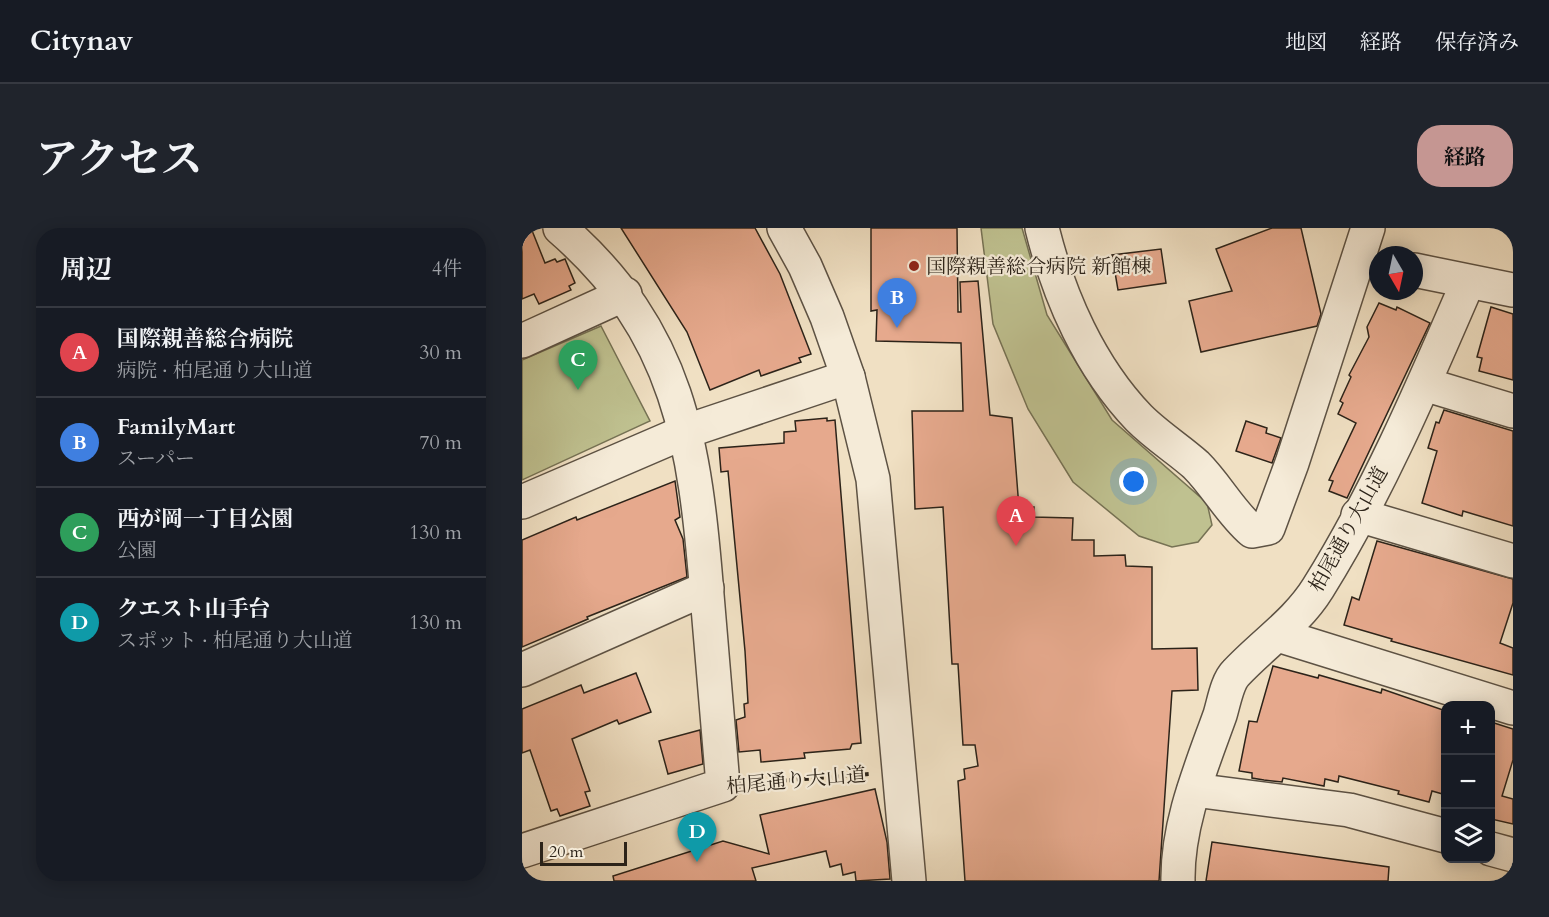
<!DOCTYPE html>
<html lang="ja">
<head>
<meta charset="utf-8">
<style>
	:root { --surface:#171b24; --page:#20242c; --text:#f1f3f6; --muted:#9ea1a6; --line:#363941; --accent:#c59692 }
	body { margin:0; font-family:Cardo,"Noto Serif JP",serif; background:var(--page); color:var(--text) }
	.controls { position:absolute; right:18px; bottom:18px; display:grid; overflow:hidden; border-radius:12px; box-shadow:0 3px 15px #0003 }
	.controls button { width:54px; height:54px; display:grid; place-items:center; padding:0; border:0; border-bottom:2px solid var(--line); background:var(--surface); color:var(--text); font:30px sans-serif }
	.compass { position:absolute; left:847px; top:18px; width:54px; height:54px; border-radius:50%; background:var(--surface); box-shadow:0 3px 15px #0003; rotate:171deg }
	.scale { position:absolute; left:18px; bottom:15px; width:87px; box-sizing:border-box; padding-left:6px; border:3px solid #2c2319; border-top:0; font-size:16px; line-height:21px; white-space:nowrap; color:#2c2319; -webkit-text-stroke:4px #f5ebd8; paint-order:stroke }
	.you { position:absolute; left:612px; top:254px; width:21px; height:21px; margin:-15px; border:4px solid #fff; border-radius:50%; background:#1a73e8; box-shadow:0 0 0 9px #1a73e833 }
	.badge { display:grid; place-items:center; width:39px; height:39px; border-radius:50%; background:var(--accent); color:#fff; font-size:20px; font-weight:700 }
	.pin { position:absolute; translate:-50% -50px; filter:drop-shadow(0 2px 3px #0008) }
	.pin::after { content:''; position:absolute; top:32px; width:21px; height:18px; background:inherit; clip-path:polygon(0 0,100% 0,50% 100%) }
	.list { margin:0; padding:0; list-style:none }
	h2 { display:flex; justify-content:space-between; align-items:center; height:78px; margin:0; padding:0 24px; font-size:26px }
	h2 small { font-size:20px; font-weight:400; color:var(--muted) }
	.list li { display:grid; grid-template-columns:39px 1fr auto; gap:18px; align-items:center; box-sizing:border-box; height:90px; padding:0 24px; border-top:2px solid var(--line) }
	.list b { display:block; font-size:22px; white-space:nowrap }
	.list p { margin:0; font-size:20px; white-space:nowrap; color:var(--muted) }
	.list em { font-size:20px; font-style:normal; color:var(--muted) }
	.icon { flex:none; width:33px; height:33px; fill:none; stroke:currentColor; stroke-width:2; stroke-linecap:round; stroke-linejoin:round }
	.map { position:relative; flex:none; width:991px; height:653px; overflow:hidden; border-radius:24px }
	header { display:flex; align-items:center; gap:36px; box-sizing:border-box; height:84px; padding:0 30px; background:var(--surface); border-bottom:2px solid var(--line) }
	header strong { font-size:28px }
	nav { display:flex; gap:33px; margin-inline-start:auto; font-size:21px }
	.intro { display:flex; align-items:center; justify-content:space-between; box-sizing:border-box; height:144px; padding:0 36px }
	h1 { margin:0; font-size:42px }
	.button { padding:15px 27px; border-radius:24px; background:var(--accent); color:#111; font-size:21px; font-weight:700 }
	main { display:flex; gap:36px; padding:0 36px }
	aside { flex:1; background:var(--surface); border-radius:24px; box-shadow:0 3px 15px #0003 }
	.map>svg:first-child { display:block }
	.green { fill:#bfc190; stroke:#767254; stroke-width:1.5 }
	.building { fill:#e6a98d; stroke:#2c2319; stroke-width:1.5 }
	.lines { fill:none; stroke-linecap:round; stroke-linejoin:round }
	.minor-casing { stroke:#5d5244; stroke-width:36 }
	.path { stroke:#2c2319; stroke-width:4; stroke-dasharray:4.5 3; stroke-linecap:butt }
	.minor { stroke:#f5ebd8; stroke-width:33 }
	.poi-dot { fill:#8f2418; stroke:#f5ebd8; stroke-width:2 }
	.labels { text-anchor:middle; stroke-width:4.5; stroke-linejoin:round; paint-order:stroke }
	.poi-label { font-size:20px; fill:#2c2319; stroke:#f5ebd8; text-anchor:start }
	.street-label { font-size:20px; fill:#2c2319; stroke:#f5ebd8 }
</style>
</head>
<body>
<header>
<strong>Citynav</strong>
<nav><a>地図</a><a>経路</a><a>保存済み</a></nav>
</header>
<div class="intro"><h1>アクセス</h1><a class="button">経路</a></div>
<main>
<aside>
<h2>周辺<small>4件</small></h2>
<ul class="list">
<li><span class="badge" style="background:#e0444e">A</span><div><b>国際親善総合病院</b><p>病院 · 柏尾通り大山道</p></div><em>30 m</em></li>
<li><span class="badge" style="background:#3f7fe0">B</span><div><b>FamilyMart</b><p>スーパー</p></div><em>70 m</em></li>
<li><span class="badge" style="background:#2e9e5b">C</span><div><b>西が岡一丁目公園</b><p>公園</p></div><em>130 m</em></li>
<li><span class="badge" style="background:#0f9aa8">D</span><div><b>クエスト山手台</b><p>スポット · 柏尾通り大山道</p></div><em>130 m</em></li>
</ul>
</aside>
<div class="map">
<svg width="991" height="653" viewBox="0 0 991 653">
	<rect width="100%" height="100%" fill="#f0e0c3"/>
	<filter id="stains"><feTurbulence type="fractalNoise" baseFrequency=".00333" numOctaves="4"/><feColorMatrix values="0 0 0 0 .2 0 0 0 0 .09 0 0 0 0 .02 0 0 0 .5 -.17"/></filter>
	<radialGradient id="worn" r=".72"><stop offset=".6" stop-color="#630" stop-opacity="0"/><stop offset="1" stop-color="#630" stop-opacity=".3"/></radialGradient>
	<g class="green">
		<polygon points="459,0 500,0 525,87 590,192 685,275 690,297 676,314 650,319 617,308 551,254 506,181 471,96"/>
		<polygon points="79,98 128,193 0,252 0,132"/>
	</g>
	<g class="building">
		<polygon points="0,0 9,0 23,35 33,31 35,34 43,31 53,55 47,58 49,62 17,76 12,66 0,71"/>
		<polygon points="99,0 233,0 258,46 289,126 277,130 279,134 239,148 237,142 188,162 165,104"/>
		<polygon points="349,0 435,0 436,84 439,84 438,54 456,53 468,187 490,190 497,280 512,279 511,289 551,290 550,312 572,312 572,328 603,327 604,338 630,339 630,421 675,420 676,462 650,463 637,653 443,653 436,553 443,551 442,541 456,538 453,517 441,517 436,436 430,436 421,279 393,281 390,183 441,183 439,115 354,113 355,82 349,83"/>
		<polygon points="750,0 779,0 799,86 795,98 679,124 667,73 710,63 694,21"/>
		<polygon points="639,21 644,55 596,62 590,27"/>
		<polygon points="857,75 874,82 875,79 908,95 825,270 807,263 811,253 807,252 834,195 816,186 821,175 818,173 829,149 827,147 847,109 845,99"/>
		<polygon points="969,79 991,86 991,152 957,143 960,130 955,129"/>
		<polygon points="922,182 991,203 991,298 941,283 940,288 900,275 915,223 906,220 914,194 917,195"/>
		<polygon points="305,190 305,193 313,192 339,515 330,516 328,521 282,525 283,530 239,534 238,522 217,524 214,492 223,489 222,476 226,475 223,423 206,243 199,244 197,220 262,215 262,204 274,203 273,193"/>
		<polygon points="724,193 745,200 744,205 759,210 750,235 714,223"/>
		<polygon points="153,253 158,289 153,292 161,311 165,349 65,389 66,391 0,419 0,312 54,289 55,292"/>
		<polygon points="855,313 991,351 991,375 978,415 991,420 991,447 869,413 870,411 822,397 830,369 837,372"/>
		<polygon points="751,438 796,450 797,447 859,465 860,461 924,483 924,567 910,563 907,574 876,566 877,563 817,548 816,554 803,551 802,558 761,550 760,554 742,552 730,550 730,545 717,543 727,493 735,494"/>
		<polygon points="114,445 129,484 97,496 95,492 50,511 68,563 63,564 68,578 38,588 35,581 29,583 8,522 0,525 0,481 59,457 62,465"/>
		<polygon points="969,494 991,501 991,532 980,568 991,571 991,596 969,591"/>
		<polygon points="178,502 181,536 146,546 137,513"/>
		<polygon points="353,561 365,614 368,651 334,653 333,644 321,647 319,636 308,639 304,623 230,640 234,653 92,653 91,648 201,613 247,626 238,587"/>
		<polygon points="690,614 867,639 866,653 684,653"/>
	</g>
	<g class="lines">
		<defs>
			<g id="minor">
				<polyline points="262,0 283,38 305,89 326,149 351,251 387,653"/>
				<path d="M520,0C537,69 568,139 617,190C635,208 656,221 674,237C695,258 708,284 730,303L746,300L770,235L846,0"/>
				<polyline points="892,42 991,62"/>
				<polyline points="0,113 103,66"/>
				<polyline points="902,156 991,183"/>
				<polyline points="0,274 165,203 326,149"/>
				<polyline points="836,287 991,333"/>
				<polyline points="756,407 991,480"/>
				<polyline points="0,442 185,360"/>
				<polyline points="672,562 827,582 924,608"/>
				<polyline points="969,621 991,627"/>
				<path d="M0,623L201,557C196,493 190,430 185,367C173,216 158,104 38,0"/>
				<path d="M656,653C655,596 679,540 698,487C702,474 705,454 714,445C741,416 775,394 796,360C856,264 901,158 946,54"/>
			</g>
		</defs>
		<use href="#minor" class="minor-casing"/>
		<polyline class="path" points="230,555 348,546"/>
		<use href="#minor" class="minor"/>
	</g>
	<circle class="poi-dot" cx="392" cy="38" r="6"/>
	<g class="labels">
		<g class="poi-label">
			<text x="404" y="45">国際親善総合病院 新館棟</text>
		</g>
		<g class="street-label">
			<text transform="translate(826 301) rotate(-61)" y="7">柏尾通り大山道</text>
			<text transform="translate(274 552) rotate(-5)" y="7">柏尾通り大山道</text>
		</g>
	</g>
	<rect width="100%" height="100%" filter="url(#stains)"/>
	<rect width="100%" height="100%" fill="url(#worn)"/>
</svg>
<div class="controls">
<button>+</button>
<button>−</button>
<button><svg class="icon" aria-label="layers" viewBox="0 0 24 24"><path d="M12 4l9 5-9 5-9-5zM3 14l9 5 9-5"/></svg></button>
</div>
<svg class="compass" viewBox="-18 -18 36 36"><path d="M0-13l5 13h-10z" fill="#e53935"/><path d="M0 13l5-13h-10z" fill="#9ea1a6"/></svg>
<div class="scale">20 m</div>
<div class="you"></div>
<div class="pin badge" style="left:494px;top:318px;background:#e0444e">A</div>
<div class="pin badge" style="left:375px;top:100px;background:#3f7fe0">B</div>
<div class="pin badge" style="left:56px;top:162px;background:#2e9e5b">C</div>
<div class="pin badge" style="left:175px;top:634px;background:#0f9aa8">D</div>
</div>
</main>
</body>
</html>
